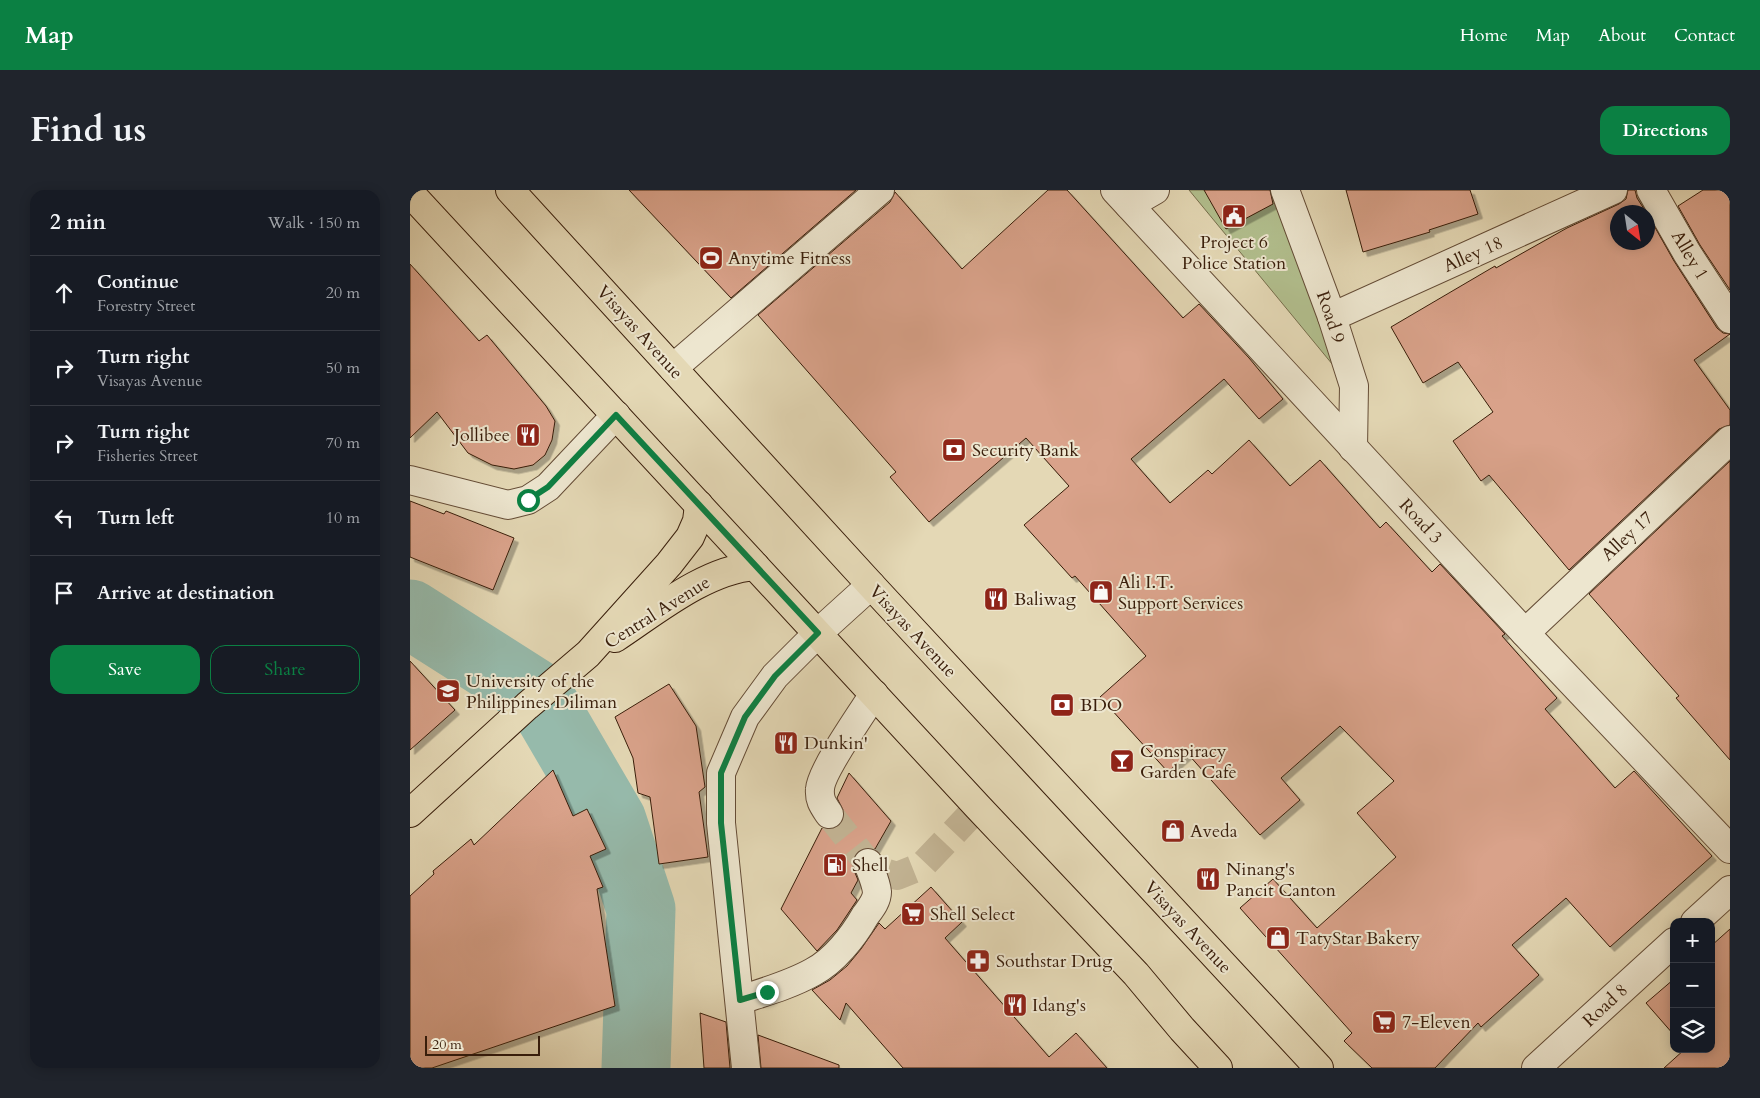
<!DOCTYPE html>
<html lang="en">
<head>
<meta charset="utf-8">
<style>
	:root { --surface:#171b24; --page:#20242c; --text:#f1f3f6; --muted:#9ea1a6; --line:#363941; --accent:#0b8043 }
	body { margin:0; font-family:Cardo,serif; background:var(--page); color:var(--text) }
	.controls { position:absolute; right:15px; bottom:15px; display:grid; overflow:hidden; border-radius:10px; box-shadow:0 2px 12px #0003 }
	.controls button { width:45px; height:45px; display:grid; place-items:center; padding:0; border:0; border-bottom:1px solid var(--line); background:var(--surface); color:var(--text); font:25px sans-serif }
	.compass { position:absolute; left:1200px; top:15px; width:45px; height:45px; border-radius:50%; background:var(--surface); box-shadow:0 2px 12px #0003; rotate:150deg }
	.scale { position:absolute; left:15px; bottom:12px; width:115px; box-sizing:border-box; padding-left:5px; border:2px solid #391e0b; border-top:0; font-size:14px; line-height:18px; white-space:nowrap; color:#391e0b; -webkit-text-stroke:4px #ede6cf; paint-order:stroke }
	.stop { position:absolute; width:15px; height:15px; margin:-11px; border:4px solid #0b8043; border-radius:50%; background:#fff }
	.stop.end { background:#0b8043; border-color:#fff; box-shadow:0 1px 5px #0008 }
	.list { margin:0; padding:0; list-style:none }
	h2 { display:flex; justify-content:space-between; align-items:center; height:65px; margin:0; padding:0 20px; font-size:21px }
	h2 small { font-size:16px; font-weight:400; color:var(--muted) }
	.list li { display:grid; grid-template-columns:32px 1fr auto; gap:15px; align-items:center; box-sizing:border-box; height:75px; padding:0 20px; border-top:1px solid var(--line) }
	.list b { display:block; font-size:19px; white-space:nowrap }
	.list p { margin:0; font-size:16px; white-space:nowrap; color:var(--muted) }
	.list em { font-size:16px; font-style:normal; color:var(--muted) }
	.actions { display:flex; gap:10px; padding:15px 20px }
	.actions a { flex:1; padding:11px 0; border:1px solid var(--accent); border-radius:15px; text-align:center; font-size:18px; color:var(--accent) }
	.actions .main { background:var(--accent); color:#fff }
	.icon { flex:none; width:28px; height:28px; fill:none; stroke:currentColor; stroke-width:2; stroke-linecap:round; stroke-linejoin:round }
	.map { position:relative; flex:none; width:1320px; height:878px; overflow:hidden; border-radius:15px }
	header { display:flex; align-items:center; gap:30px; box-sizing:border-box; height:70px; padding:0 25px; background:var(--accent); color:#fff }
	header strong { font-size:24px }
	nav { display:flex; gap:28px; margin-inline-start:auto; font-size:18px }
	.intro { display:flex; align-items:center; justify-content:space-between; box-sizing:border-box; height:120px; padding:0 30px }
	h1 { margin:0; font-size:35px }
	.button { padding:12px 22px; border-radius:15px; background:var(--accent); color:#fff; font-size:18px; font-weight:700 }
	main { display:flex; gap:30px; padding:0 30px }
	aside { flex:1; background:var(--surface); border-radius:15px; box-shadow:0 2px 12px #0003 }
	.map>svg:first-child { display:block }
	.green { fill:#b2bf8e; stroke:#766e4c }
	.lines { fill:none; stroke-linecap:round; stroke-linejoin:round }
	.river { stroke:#96baab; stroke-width:69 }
	.building { fill:#d9a28a; stroke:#391e0b; filter:url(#shadow) }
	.minor-tunnel { stroke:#c2b393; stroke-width:28; stroke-dasharray:28 14; stroke-linecap:butt }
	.minor-casing { stroke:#644c36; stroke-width:30 }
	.major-casing { stroke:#391e0b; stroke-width:30 }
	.minor { stroke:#ede6cf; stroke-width:28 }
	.major { stroke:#e4d8b5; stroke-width:28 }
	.route { stroke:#0b8043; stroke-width:6 }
	.labels { text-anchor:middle; stroke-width:4; stroke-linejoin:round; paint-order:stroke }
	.poi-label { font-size:18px; fill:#391e0b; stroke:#ede6cf; text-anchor:start }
	.street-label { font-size:18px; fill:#391e0b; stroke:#ede6cf }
</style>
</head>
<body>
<header>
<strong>Map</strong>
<nav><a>Home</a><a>Map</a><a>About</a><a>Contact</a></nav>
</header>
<div class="intro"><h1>Find us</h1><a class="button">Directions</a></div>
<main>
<aside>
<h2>2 min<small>Walk · 150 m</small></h2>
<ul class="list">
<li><svg class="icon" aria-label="ahead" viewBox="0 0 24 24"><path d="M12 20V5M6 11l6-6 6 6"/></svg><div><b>Continue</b><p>Forestry Street</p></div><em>20 m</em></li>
<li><svg class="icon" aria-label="right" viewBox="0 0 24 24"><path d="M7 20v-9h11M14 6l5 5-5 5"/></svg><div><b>Turn right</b><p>Visayas Avenue</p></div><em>50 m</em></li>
<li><svg class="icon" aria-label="right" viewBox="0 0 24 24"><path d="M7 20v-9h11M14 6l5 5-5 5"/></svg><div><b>Turn right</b><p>Fisheries Street</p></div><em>70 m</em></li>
<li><svg class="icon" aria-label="left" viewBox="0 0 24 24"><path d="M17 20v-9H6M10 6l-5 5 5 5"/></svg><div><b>Turn left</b></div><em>10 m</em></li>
<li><svg class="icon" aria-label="arrive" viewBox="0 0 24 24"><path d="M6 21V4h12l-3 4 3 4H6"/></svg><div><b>Arrive at destination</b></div></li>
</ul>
<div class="actions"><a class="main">Save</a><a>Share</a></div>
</aside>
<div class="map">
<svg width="1320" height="878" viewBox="0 0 1320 878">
	<defs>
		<filter id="shadow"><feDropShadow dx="4.5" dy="4.5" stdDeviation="0" flood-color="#0004"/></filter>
	</defs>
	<rect width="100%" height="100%" fill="#e4d8b5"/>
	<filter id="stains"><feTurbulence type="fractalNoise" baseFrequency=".004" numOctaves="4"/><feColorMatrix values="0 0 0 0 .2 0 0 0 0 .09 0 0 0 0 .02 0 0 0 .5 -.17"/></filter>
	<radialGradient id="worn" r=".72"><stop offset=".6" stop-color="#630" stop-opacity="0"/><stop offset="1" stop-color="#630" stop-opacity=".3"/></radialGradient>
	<polygon class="green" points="779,0 863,0 932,186"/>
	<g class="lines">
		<polyline class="river" points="0,424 129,506 202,631 231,719 226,878"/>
	</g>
	<g class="building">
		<polygon points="219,0 446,0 321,108"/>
		<polygon points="638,0 657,0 773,128 789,114 839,168 873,209 849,229 814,189 721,269 760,313 798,280 802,284 839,250 880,296 910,270 970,338 976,332 1022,382 1030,374 1095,444 1092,446 1147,508 1135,519 1205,598 1224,581 1302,666 1200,757 1156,708 1102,755 1129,785 1071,837 1068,833 1025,878 962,878 934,851 942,843 830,718 863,689 907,738 986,667 947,623 984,591 930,536 871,588 890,610 850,645 778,564 758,582 690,507 736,466 665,386 662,388 614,335 659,296 616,248 519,332 480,287 486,282 348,125 480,12 485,2 552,79"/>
		<polygon points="794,0 860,0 863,14 816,39"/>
		<polygon points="936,0 1060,0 1068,24 1019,40 1020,42 953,62"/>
		<polygon points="1218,0 1225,0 1227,8 1236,22 1208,22 1208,52 1238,52 1238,25 1264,71 1307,138 1313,143 1320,144 1284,170 1320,220 1320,235 1309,239 1159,380 1079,285 1071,291 1043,251 1083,222 1048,172 1013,193 981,137 1085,76 1086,78 1157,38 1209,14 1216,9"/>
		<polygon points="1293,0 1320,0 1320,100 1290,55 1268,16"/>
		<polygon points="0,74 69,151 77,145 136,216 145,231 142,250 135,265 123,275 104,279 82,275 58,263 27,222 0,248"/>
		<polygon points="1320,271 1320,570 1266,508 1269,506 1179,404"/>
		<polygon points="0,311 34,324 36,321 104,348 83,400 0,367"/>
		<polygon points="0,471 45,520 0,560"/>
		<polygon points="259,494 286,536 295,597 289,602 298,667 249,674 240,607 228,603 223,568 205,527"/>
		<polygon points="143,580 163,626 177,619 196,659 180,666 193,697 187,699 205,816 22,878 0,878 0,706 24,684 23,681 61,649 64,655"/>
		<polygon points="439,583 481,631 465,659 460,658 453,658 446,663 443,671 443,678 448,690 441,703 447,710 427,740 407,761 371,719 412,638 421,639 427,637 433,631 434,622 427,608"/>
		<polygon points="521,697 552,732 535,748 639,867 666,843 697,878 493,878 436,813 430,830 402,800 420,790 437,776 451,759 469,733 475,739"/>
		<polygon points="1320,739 1320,878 1254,878 1275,859 1301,859 1301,756"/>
		<polygon points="1264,789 1264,845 1236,813"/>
		<polygon points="290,823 316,832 320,878 294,878"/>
		<polygon points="348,845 429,875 429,878 351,878"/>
	</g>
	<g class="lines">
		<polyline class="minor-tunnel" points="419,624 458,673 472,681 487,686 512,676 568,617"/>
		<defs>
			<g id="minor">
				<polyline points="705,0 1115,443 1320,659"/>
				<polyline points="875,0 922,127 944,196 943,258"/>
				<polyline points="1241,0 1277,63 1320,129"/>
				<polyline points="719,15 745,0"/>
				<polyline points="922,127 1203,0"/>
				<polyline points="263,178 470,0"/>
				<polyline points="0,290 98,315 118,310 138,297 206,225"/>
				<polyline points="1115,443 1320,250"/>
				<path d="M419,624C413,615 409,610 410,599C411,581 452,523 464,504"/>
				<polyline points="1285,732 1320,700"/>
				<path d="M330,810C354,802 380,795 403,782C424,771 443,747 455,726C460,719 467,711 467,702C466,692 461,682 458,673"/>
				<polyline points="336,878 311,633 311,583 335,527 365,486 408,443 461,395"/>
				<polyline points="1126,878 1264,752"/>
			</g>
			<g id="major">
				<polyline points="100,0 461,395 909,878"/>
				<polyline points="0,3 568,617 726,784 772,839 808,878"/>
				<path d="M205,448C246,421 295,380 345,376"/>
				<polyline points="0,623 117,516 178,464 259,374 280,347 287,331 289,315"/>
			</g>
		</defs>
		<use href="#minor" class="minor-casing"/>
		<use href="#major" class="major-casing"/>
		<use href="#minor" class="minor"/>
		<use href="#major" class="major"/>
	</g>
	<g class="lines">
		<polyline class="route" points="118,310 138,297 206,225 408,443 365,486 335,527 311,583 311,633 330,810 357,802"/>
	</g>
	<defs>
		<symbol id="civic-square" viewBox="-11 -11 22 22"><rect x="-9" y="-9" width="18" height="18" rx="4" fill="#8f2418" stroke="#ede6cf"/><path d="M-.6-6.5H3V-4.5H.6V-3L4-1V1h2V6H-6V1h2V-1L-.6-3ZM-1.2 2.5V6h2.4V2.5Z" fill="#fff"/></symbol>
		<symbol id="stadium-square" viewBox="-11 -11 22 22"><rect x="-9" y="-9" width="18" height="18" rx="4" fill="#8f2418" stroke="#ede6cf"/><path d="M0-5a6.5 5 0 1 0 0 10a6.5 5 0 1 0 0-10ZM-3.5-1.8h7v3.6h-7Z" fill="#fff"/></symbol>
		<symbol id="restaurant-square" viewBox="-11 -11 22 22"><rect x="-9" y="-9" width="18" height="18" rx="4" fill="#8f2418" stroke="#ede6cf"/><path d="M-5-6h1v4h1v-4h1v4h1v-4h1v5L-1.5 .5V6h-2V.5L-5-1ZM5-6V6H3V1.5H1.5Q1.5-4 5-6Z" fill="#fff"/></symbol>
		<symbol id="bank-square" viewBox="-11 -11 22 22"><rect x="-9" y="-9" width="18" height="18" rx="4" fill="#8f2418" stroke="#ede6cf"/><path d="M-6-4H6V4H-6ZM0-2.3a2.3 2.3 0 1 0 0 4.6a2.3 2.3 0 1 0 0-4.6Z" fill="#fff"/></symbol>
		<symbol id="shop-square" viewBox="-11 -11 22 22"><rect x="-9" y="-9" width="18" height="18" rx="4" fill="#8f2418" stroke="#ede6cf"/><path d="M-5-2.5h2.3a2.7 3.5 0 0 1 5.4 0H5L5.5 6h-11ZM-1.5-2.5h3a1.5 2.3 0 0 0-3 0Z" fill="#fff"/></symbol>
		<symbol id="university-square" viewBox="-11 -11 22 22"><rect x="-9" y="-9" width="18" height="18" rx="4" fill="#8f2418" stroke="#ede6cf"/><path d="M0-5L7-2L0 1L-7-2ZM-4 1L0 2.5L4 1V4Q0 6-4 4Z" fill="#fff"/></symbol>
		<symbol id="bar-square" viewBox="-11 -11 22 22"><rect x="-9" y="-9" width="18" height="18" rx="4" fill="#8f2418" stroke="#ede6cf"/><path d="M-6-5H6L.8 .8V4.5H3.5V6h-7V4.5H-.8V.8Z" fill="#fff"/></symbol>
		<symbol id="fuel-square" viewBox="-11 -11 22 22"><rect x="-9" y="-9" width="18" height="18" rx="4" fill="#8f2418" stroke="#ede6cf"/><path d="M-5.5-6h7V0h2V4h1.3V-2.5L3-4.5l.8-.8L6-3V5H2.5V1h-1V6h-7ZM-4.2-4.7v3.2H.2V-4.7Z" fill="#fff"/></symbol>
		<symbol id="supermarket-square" viewBox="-11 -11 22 22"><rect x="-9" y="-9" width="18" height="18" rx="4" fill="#8f2418" stroke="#ede6cf"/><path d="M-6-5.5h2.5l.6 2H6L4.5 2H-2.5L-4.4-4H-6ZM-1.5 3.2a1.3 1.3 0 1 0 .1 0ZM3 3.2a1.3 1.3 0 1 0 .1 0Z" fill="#fff"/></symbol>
		<symbol id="pharmacy-square" viewBox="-11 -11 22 22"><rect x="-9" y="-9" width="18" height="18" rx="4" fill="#8f2418" stroke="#ede6cf"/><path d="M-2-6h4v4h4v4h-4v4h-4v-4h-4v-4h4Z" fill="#fff"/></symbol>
	</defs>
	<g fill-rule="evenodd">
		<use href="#civic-square" x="810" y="12" width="28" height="28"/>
		<use href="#stadium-square" x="287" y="54" width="28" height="28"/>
		<use href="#restaurant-square" x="104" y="231" width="28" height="28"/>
		<use href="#bank-square" x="530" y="246" width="28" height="28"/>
		<use href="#shop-square" x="677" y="388" width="28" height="28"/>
		<use href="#restaurant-square" x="572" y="395" width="28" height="28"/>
		<use href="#university-square" x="24" y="487" width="28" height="28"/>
		<use href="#bank-square" x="638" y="501" width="28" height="28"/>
		<use href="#restaurant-square" x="362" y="539" width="28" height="28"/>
		<use href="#bar-square" x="698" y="557" width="28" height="28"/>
		<use href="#shop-square" x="749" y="627" width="28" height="28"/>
		<use href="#fuel-square" x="411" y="661" width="28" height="28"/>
		<use href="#restaurant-square" x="784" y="675" width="28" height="28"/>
		<use href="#supermarket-square" x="489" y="710" width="28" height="28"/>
		<use href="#shop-square" x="854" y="734" width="28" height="28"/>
		<use href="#pharmacy-square" x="554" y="757" width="28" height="28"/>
		<use href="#restaurant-square" x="591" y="801" width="28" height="28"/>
		<use href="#supermarket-square" x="960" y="818" width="28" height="28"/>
	</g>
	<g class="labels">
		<g class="poi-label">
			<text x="824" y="58" text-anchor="middle">Project 6<tspan x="824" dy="21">Police Station</tspan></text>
			<text x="318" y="74">Anytime Fitness</text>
			<text x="100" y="251" text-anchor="end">Jollibee</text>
			<text x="562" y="266">Security Bank</text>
			<text x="708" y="398">Ali I.T.<tspan x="708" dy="21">Support Services</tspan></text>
			<text x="604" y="415">Baliwag</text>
			<text x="56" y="497">University of the<tspan x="56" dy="21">Philippines Diliman</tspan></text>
			<text x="670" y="521">BDO</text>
			<text x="394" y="559">Dunkin'</text>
			<text x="730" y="567">Conspiracy<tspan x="730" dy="21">Garden Cafe</tspan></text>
			<text x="780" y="647">Aveda</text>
			<text x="442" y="681">Shell</text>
			<text x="816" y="685">Ninang's<tspan x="816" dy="21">Pancit Canton</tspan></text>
			<text x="520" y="730">Shell Select</text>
			<text x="886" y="754">TatyStar Bakery</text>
			<text x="586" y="777">Southstar Drug</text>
			<text x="622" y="821">Idang's</text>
			<text x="992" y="838">7-Eleven</text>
		</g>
		<g class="street-label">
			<text transform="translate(1063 64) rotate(-24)" y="6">Alley 18</text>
			<text transform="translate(1280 65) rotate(59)" y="6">Alley 1</text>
			<text transform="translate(921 127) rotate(71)" y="6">Road 9</text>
			<text transform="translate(230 142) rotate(48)" y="6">Visayas Avenue</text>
			<text transform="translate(1011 331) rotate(47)" y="6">Road 3</text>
			<text transform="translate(1217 346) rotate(-43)" y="6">Alley 17</text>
			<text transform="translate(247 422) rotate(-32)" y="6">Central Avenue</text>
			<text transform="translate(503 441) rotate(47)" y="6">Visayas Avenue</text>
			<text transform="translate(778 737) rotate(47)" y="6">Visayas Avenue</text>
			<text transform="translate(1195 815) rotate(-43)" y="6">Road 8</text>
		</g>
	</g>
	<rect width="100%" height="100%" filter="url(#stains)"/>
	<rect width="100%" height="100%" fill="url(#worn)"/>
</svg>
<div class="controls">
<button>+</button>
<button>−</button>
<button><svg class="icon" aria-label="layers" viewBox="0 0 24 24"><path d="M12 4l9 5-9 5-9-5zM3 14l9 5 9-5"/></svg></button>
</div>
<svg class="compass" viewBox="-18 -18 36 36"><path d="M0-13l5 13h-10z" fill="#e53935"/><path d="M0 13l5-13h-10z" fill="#9ea1a6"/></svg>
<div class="scale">20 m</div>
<div class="stop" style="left:118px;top:310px"></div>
<div class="stop end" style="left:357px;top:802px"></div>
</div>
</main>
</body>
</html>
